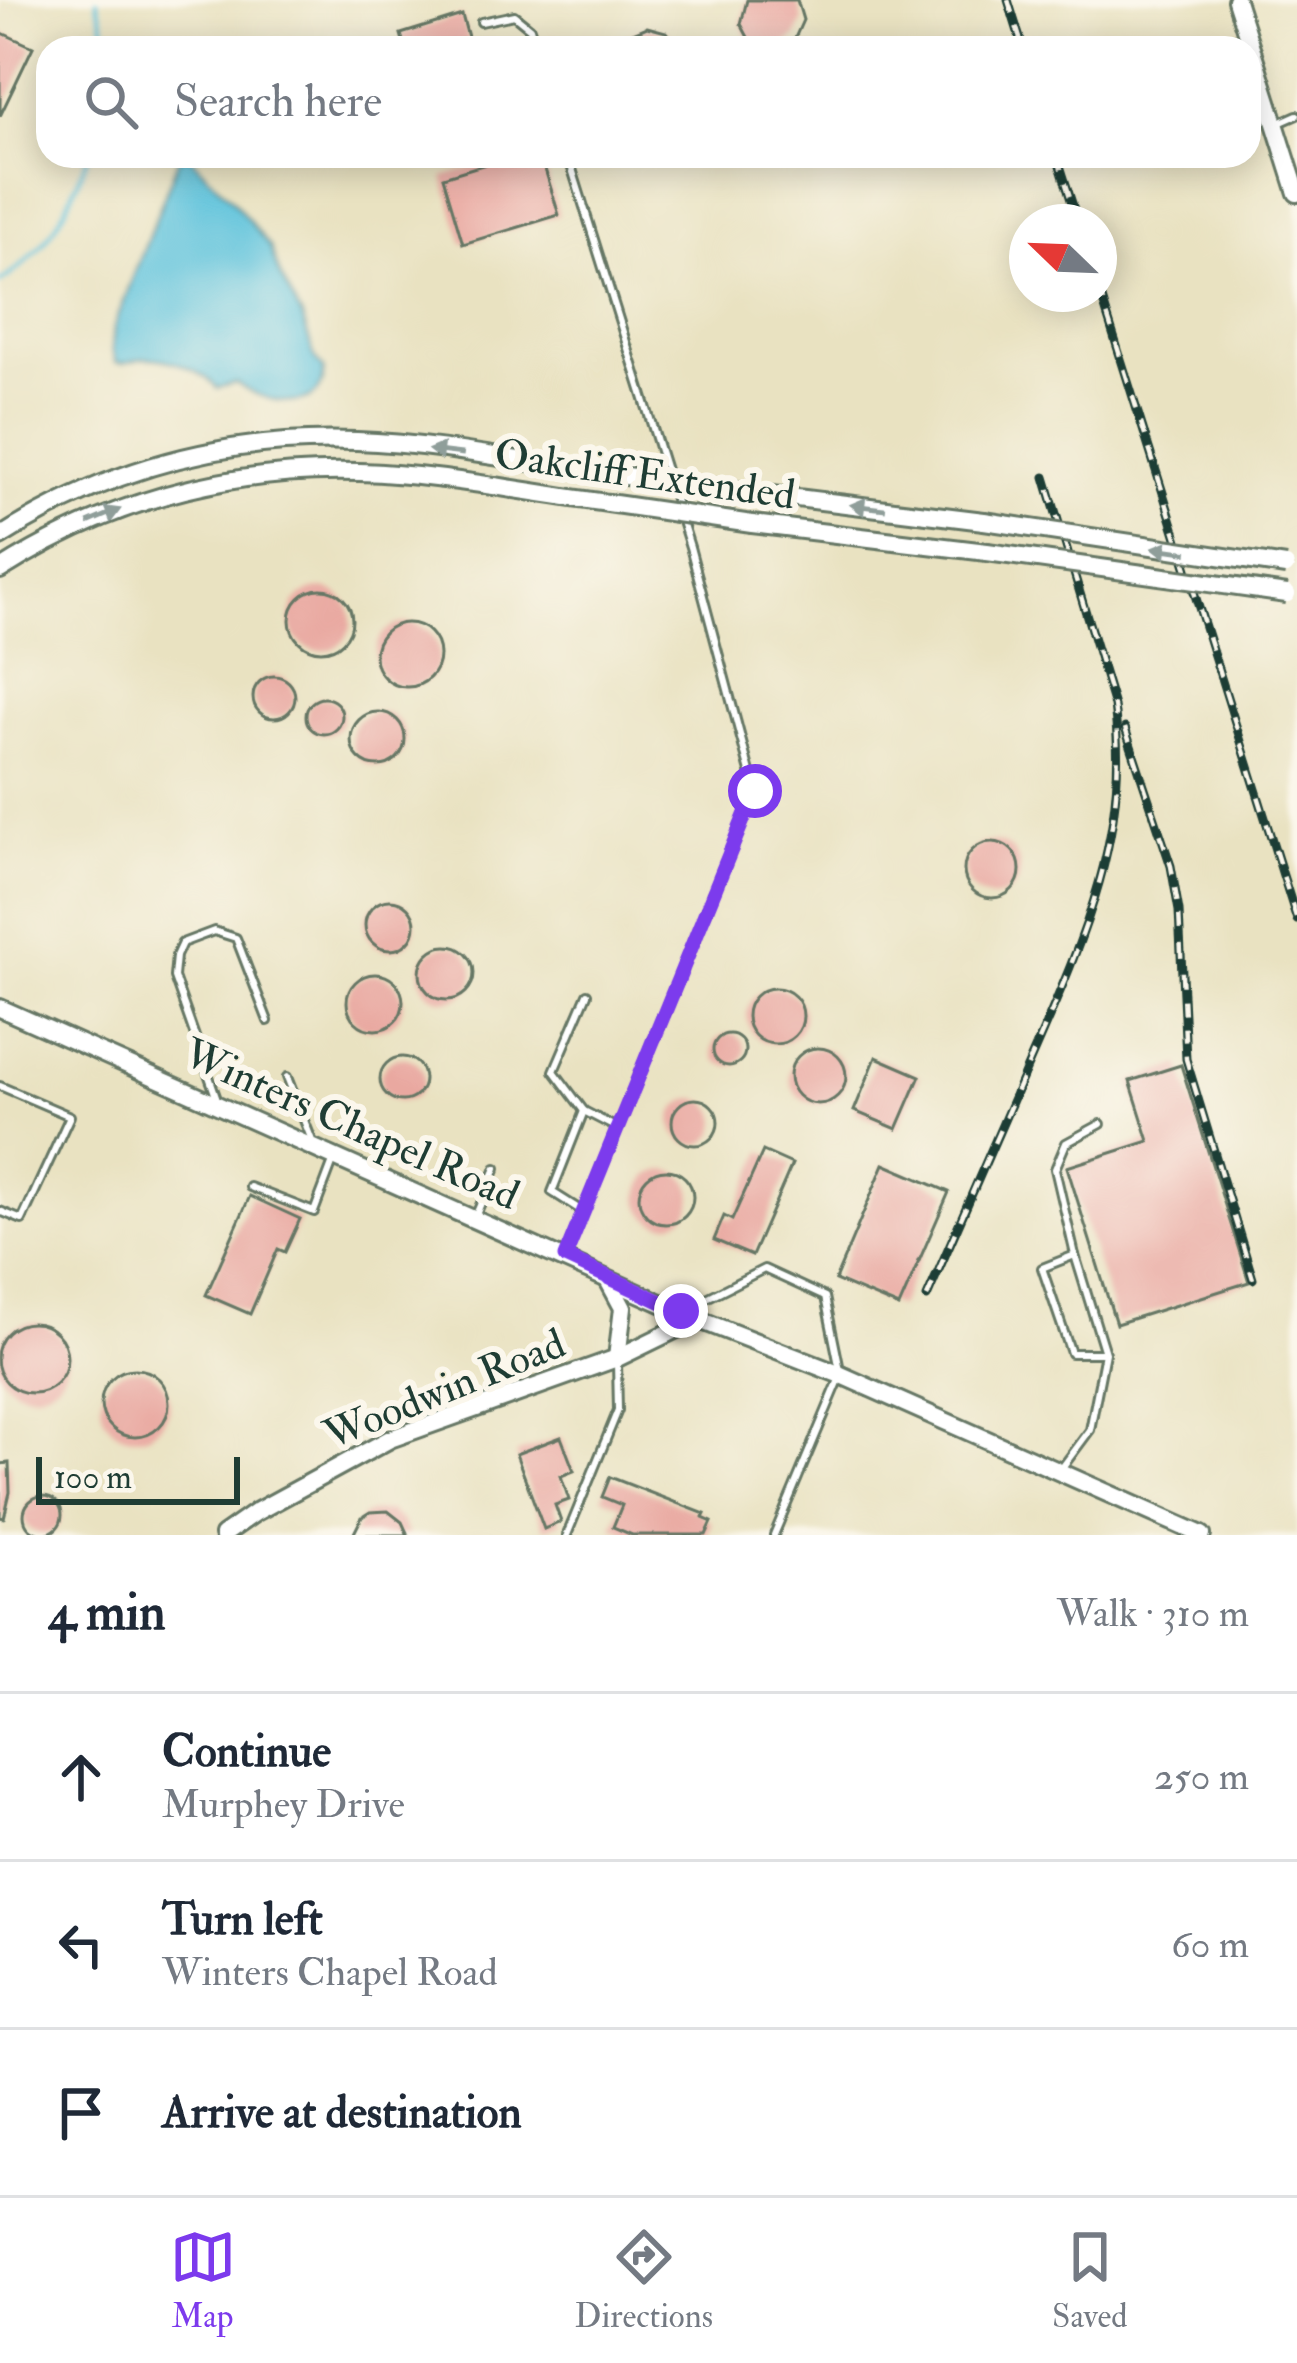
<!DOCTYPE html>
<html lang="en">
<head>
<meta charset="utf-8">
<style>
	:root { --surface:#fff; --page:#f6f6f7; --text:#1f2937; --muted:#747a83; --line:#e0e1e3; --accent:#7c3aed }
	body { margin:0; font-family:"IM FELL Double Pica",serif; background:var(--page); color:var(--text) }
	.compass { position:absolute; left:1009px; top:204px; width:108px; height:108px; border-radius:50%; background:var(--surface); box-shadow:0 6px 30px #0003; rotate:293deg }
	.scale { position:absolute; left:36px; bottom:30px; width:204px; box-sizing:border-box; padding-left:12px; border:6px solid #1f3d34; border-top:0; font-size:33px; line-height:42px; white-space:nowrap; color:#1f3d34; -webkit-text-stroke:9px #fbf7ec; paint-order:stroke }
	.stop { position:absolute; width:36px; height:36px; margin:-27px; border:9px solid #7c3aed; border-radius:50%; background:#fff }
	.stop.end { background:#7c3aed; border-color:#fff; box-shadow:0 3px 12px #0008 }
	.list { margin:0; padding:0; list-style:none }
	h2 { display:flex; justify-content:space-between; align-items:center; height:156px; margin:0; padding:0 48px; font-size:51px }
	h2 small { font-size:39px; font-weight:400; color:var(--muted) }
	.list li { display:grid; grid-template-columns:78px 1fr auto; gap:36px; align-items:center; box-sizing:border-box; height:168px; padding:0 48px; border-top:3px solid var(--line) }
	.list b { display:block; font-size:45px; white-space:nowrap }
	.list p { margin:0; font-size:39px; white-space:nowrap; color:var(--muted) }
	.list em { font-size:39px; font-style:normal; color:var(--muted) }
	.icon { flex:none; width:66px; height:66px; fill:none; stroke:currentColor; stroke-width:2; stroke-linecap:round; stroke-linejoin:round }
	.map { position:relative; flex:none; width:1297px; height:1535px; overflow:hidden }
	.search { position:absolute; background:var(--surface); box-shadow:0 6px 30px #0003; left:36px; right:36px; top:36px; height:132px; display:flex; align-items:center; gap:30px; box-sizing:border-box; padding:0 42px; border-radius:36px; color:var(--muted); font-size:45px }
	.sheet { height:660px; background:var(--surface) }
	nav { display:flex; justify-content:space-around; align-items:center; box-sizing:border-box; height:168px; border-top:3px solid var(--line); background:var(--surface); font-size:33px; color:var(--muted) }
	nav a { display:grid; justify-items:center; gap:6px }
	nav .on { color:var(--accent) }
	.map>svg:first-child { display:block }
	.water { fill:#5ec3dc; stroke:#3e8088; stroke-width:3 }
	.lines { fill:none; stroke-linecap:round; stroke-linejoin:round }
	.stream { stroke:#5ec3dc; stroke-width:4.5 }
	.building { fill:#e9a8a0 }
	.lane-casing { stroke:#667765; stroke-width:12 }
	.secondary-casing { stroke:#667765; stroke-width:22 }
	.lane { stroke:#fff; stroke-width:6 }
	.secondary { stroke:#fff; stroke-width:16 }
	.rail-casing { stroke:#1f3d34; stroke-width:9 }
	.rail { stroke:#fbf7ec; stroke-width:4.5; stroke-dasharray:14; stroke-linecap:butt }
	.secondary-bridge-casing { stroke:#667765; stroke-width:22; stroke-linecap:butt }
	.secondary-bridge { stroke:#fff; stroke-width:16 }
	.oneway { fill:#8f9e9a }
	.route { stroke:#7c3aed; stroke-width:15 }
	.labels { text-anchor:middle; stroke-width:12; stroke-linejoin:round; paint-order:stroke }
	.street-label { font-size:42px; fill:#1f3d34; stroke:#fbf7ec }
</style>
</head>
<body>
<div class="map">
<svg width="1297" height="1535" viewBox="0 0 1297 1535">
	<rect width="100%" height="100%" fill="#fbf7ec"/>
	<filter id="ink" filterUnits="userSpaceOnUse"><feTurbulence type="fractalNoise" baseFrequency=".00833" numOctaves="2"/><feDisplacementMap in="SourceGraphic" scale="24" xChannelSelector="R" yChannelSelector="G"/><feConvolveMatrix kernelMatrix="1 2 1 2 8 2 1 2 1" color-interpolation-filters="sRGB"/></filter>
	<filter id="wash" filterUnits="userSpaceOnUse"><feTurbulence type="fractalNoise" baseFrequency=".004" numOctaves="4" result="noise"/><feDisplacementMap in="SourceGraphic" scale="48" xChannelSelector="R" yChannelSelector="G"/><feGaussianBlur stdDeviation="2.7" result="paint"/><feColorMatrix in="noise" values="0 0 0 0 0 0 0 0 0 0 0 0 0 0 0 0 0 1.4 0 .05"/><feComposite in="paint" operator="in"/></filter>
	<g filter="url(#wash)">
		<rect width="100%" height="100%" fill="#e9e2c1"/>
		<path class="water" d="M189,156L232,200L270,247L280,276L302,317L315,359L324,369C325,419 262,402 236,383L217,388C202,370 169,357 145,358C133,359 129,365 116,362L112,349L114,327L179,158Z"/>
		<g class="lines">
			<g class="stream">
				<polyline points="97,0 109,48"/>
				<path d="M0,282C52,247 65,213 88,156"/>
			</g>
		</g>
		<g id="blocks">
			<g class="building">
				<polygon points="747,0 797,0 803,20 795,38 779,48 765,48 750,41 741,24"/>
				<polygon points="462,15 471,48 405,48 401,34"/>
				<polygon points="647,27 666,32 678,48 617,48 628,35"/>
				<polygon points="0,32 33,47 0,116"/>
				<polygon points="512,156 541,156 559,215 463,244 443,177"/>
				<circle cx="321" cy="620" r="31"/>
				<circle cx="407" cy="655" r="32"/>
				<circle cx="274" cy="697" r="21"/>
				<circle cx="324" cy="716" r="18"/>
				<circle cx="378" cy="739" r="27"/>
				<circle cx="992" cy="870" r="28"/>
				<circle cx="390" cy="925" r="25"/>
				<circle cx="447" cy="973" r="27"/>
				<circle cx="375" cy="1002" r="28"/>
				<circle cx="775" cy="1016" r="28"/>
				<circle cx="729" cy="1050" r="16"/>
				<circle cx="818" cy="1076" r="28"/>
				<polygon points="876,1057 920,1076 897,1129 854,1111"/>
				<circle cx="402" cy="1079" r="22"/>
				<polygon points="1181,1065 1249,1282 1116,1324 1067,1167 1149,1141 1130,1081"/>
				<circle cx="695" cy="1122" r="23"/>
				<polygon points="763,1151 792,1164 752,1256 714,1240 724,1216 732,1220"/>
				<polygon points="884,1164 949,1192 899,1307 835,1280"/>
				<circle cx="666" cy="1197" r="27"/>
				<polygon points="250,1196 300,1219 285,1252 278,1249 250,1314 206,1295"/>
				<circle cx="32" cy="1358" r="35"/>
				<circle cx="135" cy="1403" r="34"/>
				<polygon points="561,1437 574,1471 561,1476 569,1500 555,1505 561,1522 544,1529 516,1454"/>
				<polygon points="9,1463 10,1492 4,1518 0,1517 0,1464"/>
				<polygon points="610,1477 705,1514 703,1518 712,1522 706,1535 632,1535 613,1527 622,1505 602,1497"/>
				<circle cx="43" cy="1515" r="19"/>
				<polygon points="388,1511 402,1522 408,1535 353,1535 362,1517 370,1512"/>
			</g>
		</g>
	</g>
	<g filter="url(#ink)">
		<use href="#blocks" fill-opacity="0" stroke="#667765" stroke-width="3"/>
		<g class="lines">
			<defs>
				<g id="lane">
					<polyline points="481,22 514,15 530,28 536,48"/>
					<polyline points="1279,123 1297,115"/>
					<polyline points="587,994 554,1071 584,1111 617,1128"/>
					<polyline points="287,1077 313,1143"/>
					<polyline points="0,1086 70,1116 22,1220 0,1211"/>
					<polyline points="217,1099 174,977 176,956 182,943 214,931 236,938 268,1021"/>
					<polyline points="250,1187 314,1212 334,1159"/>
					<polyline points="582,1211 552,1192 584,1111"/>
					<polyline points="475,1217 496,1168"/>
					<polyline points="1075,1255 1055,1169 1066,1143 1101,1124"/>
					<polyline points="565,1257 755,791 690,547 568,156"/>
					<polyline points="683,1310 764,1269 825,1297 841,1375 774,1535"/>
					<polyline points="1061,1469 1090,1430 1105,1353 1075,1255 1042,1268 1071,1353 1105,1353"/>
					<polyline points="567,1535 618,1410 617,1362"/>
				</g>
				<g id="secondary">
					<polyline points="1236,0 1297,193"/>
					<polyline points="748,492 984,521"/>
					<polyline points="752,524 987,552"/>
					<path d="M0,537C108,468 229,436 357,441C439,444 522,462 603,473"/>
					<path d="M0,570C110,500 230,468 360,472C438,474 530,493 608,503"/>
					<polyline points="0,1008 697,1319 841,1375 1202,1535"/>
					<polyline points="608,1280 623,1308 617,1358"/>
					<polyline points="223,1535 256,1512 390,1439 617,1358 697,1319"/>
				</g>
			</defs>
			<use href="#lane" class="lane-casing"/>
			<use href="#secondary" class="secondary-casing"/>
			<use href="#lane" class="lane"/>
			<use href="#secondary" class="secondary"/>
			<defs>
				<g id="rail">
					<polyline points="1008,0 1023,48"/>
					<polyline points="1057,156 1078,222"/>
					<polyline points="1099,289 1297,920"/>
					<polyline points="1125,728 1171,866 1179,911 1186,1059 1253,1279"/>
					<path d="M927,1297C959,1223 991,1150 1023,1077C1074,959 1133,840 1114,706L1045,477"/>
				</g>
			</defs>
			<use href="#rail" class="rail-casing"/>
			<use href="#rail" class="rail"/>
			<defs>
				<g id="secondary-bridge">
					<polyline points="603,473 748,492"/>
					<polyline points="608,503 752,524"/>
					<polyline points="984,521 1286,566"/>
					<polyline points="987,552 1287,594"/>
				</g>
			</defs>
			<use href="#secondary-bridge" class="secondary-bridge-casing"/>
			<use href="#secondary-bridge" class="secondary-bridge"/>
		</g>
		<defs><path id="oneway-solid" d="M-6-.8H1V-3.2L6.5 0L1 3.2V.8H-6Z" transform="scale(3)"/></defs>
		<g class="oneway">
			<use href="#oneway-solid" transform="translate(446 452) rotate(-173)"/>
			<use href="#oneway-solid" transform="translate(868 507) rotate(-173)"/>
			<use href="#oneway-solid" transform="translate(104 516) rotate(-23)"/>
			<use href="#oneway-solid" transform="translate(1170 550) rotate(-172)"/>
		</g>
	</g>
	<g class="lines" filter="url(#ink)">
		<polyline class="route" points="681,1311 565,1257 755,791"/>
	</g>
	<g class="labels">
		<g class="street-label">
			<text transform="translate(645 473) rotate(8)" y="15">Oakcliff Extended</text>
			<text transform="translate(352 1123) rotate(24)" y="15">Winters Chapel Road</text>
			<text transform="translate(444 1388) rotate(-22)" y="15">Woodwin Road</text>
		</g>
	</g>
</svg>
<svg class="compass" viewBox="-18 -18 36 36"><path d="M0-13l5 13h-10z" fill="#e53935"/><path d="M0 13l5-13h-10z" fill="#747a83"/></svg>
<div class="scale">100 m</div>
<div class="stop" style="left:755px;top:791px"></div>
<div class="stop end" style="left:681px;top:1311px"></div>
<div class="search"><svg class="icon" aria-label="search" viewBox="0 0 24 24"><circle cx="10" cy="10" r="6"/><path d="M15 15l6 6"/></svg>Search here</div>
</div>
<section class="sheet">
<h2>4 min<small>Walk · 310 m</small></h2>
<ul class="list">
<li><svg class="icon" aria-label="ahead" viewBox="0 0 24 24"><path d="M12 20V5M6 11l6-6 6 6"/></svg><div><b>Continue</b><p>Murphey Drive</p></div><em>250 m</em></li>
<li><svg class="icon" aria-label="left" viewBox="0 0 24 24"><path d="M17 20v-9H6M10 6l-5 5 5 5"/></svg><div><b>Turn left</b><p>Winters Chapel Road</p></div><em>60 m</em></li>
<li><svg class="icon" aria-label="arrive" viewBox="0 0 24 24"><path d="M6 21V4h12l-3 4 3 4H6"/></svg><div><b>Arrive at destination</b></div></li>
</ul>
</section>
<nav>
<a class="on"><svg class="icon" aria-label="map" viewBox="0 0 24 24"><path d="M3 6l6-2 6 2 6-2v14l-6 2-6-2-6 2zM9 4v14M15 6v14"/></svg>Map</a>
<a><svg class="icon" aria-label="directions" viewBox="0 0 24 24"><path d="M12 3l9 9-9 9-9-9zM9 14v-3h6M13 9l2 2-2 2"/></svg>Directions</a>
<a><svg class="icon" aria-label="saved" viewBox="0 0 24 24"><path d="M7 4h10v16l-5-4-5 4z"/></svg>Saved</a>
</nav>
</body>
</html>
